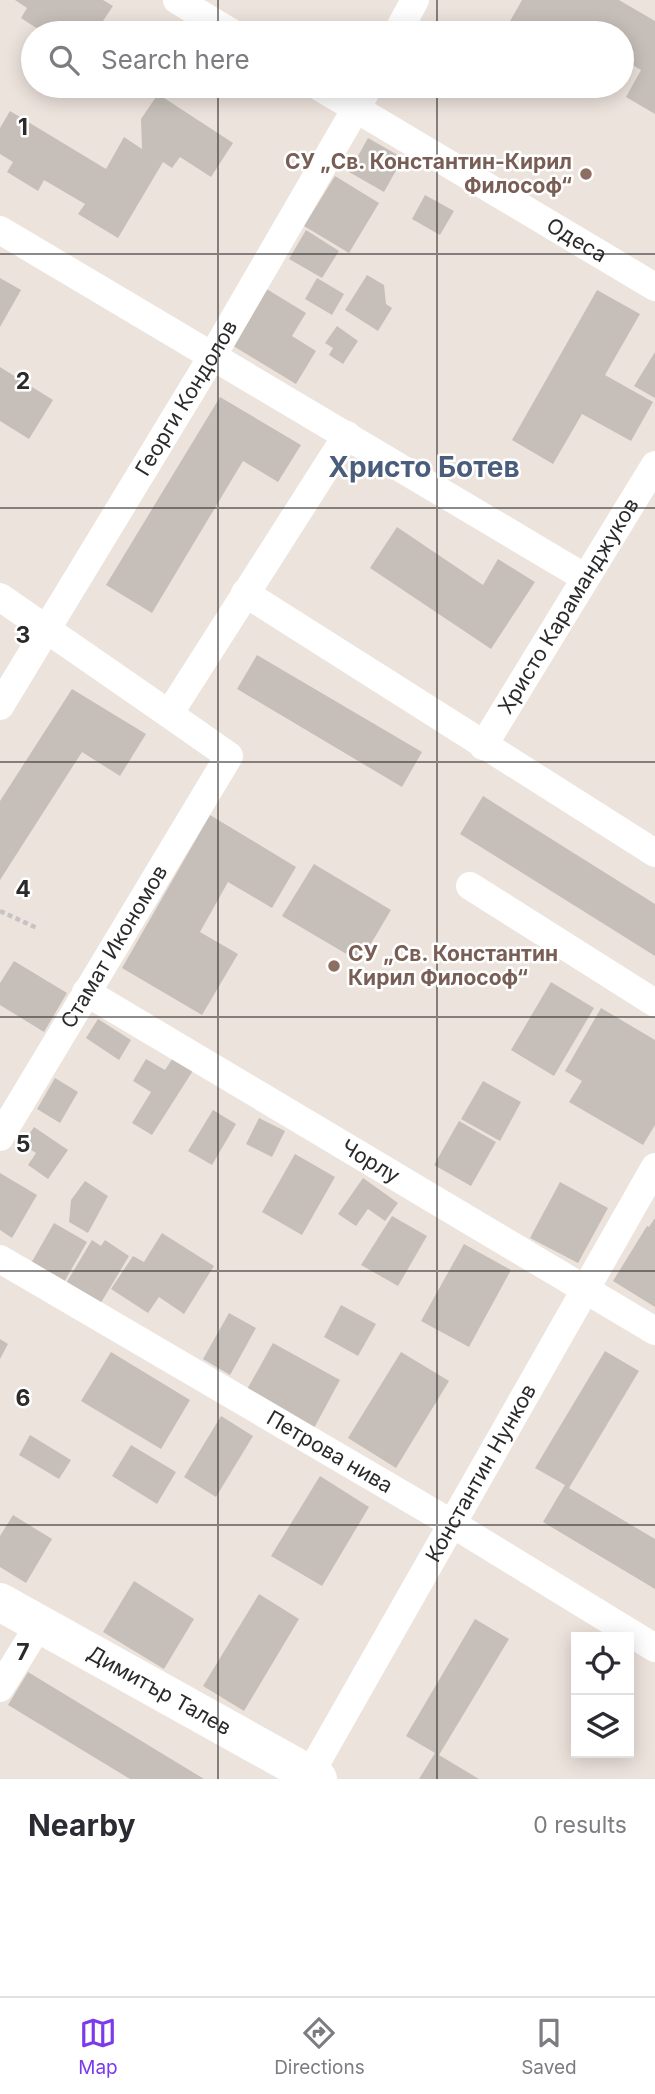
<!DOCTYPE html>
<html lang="en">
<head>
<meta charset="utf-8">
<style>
	:root { --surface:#fff; --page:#f2f2f3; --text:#2b2b33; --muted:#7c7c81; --line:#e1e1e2; --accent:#7c3aed }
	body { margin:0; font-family:Inter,sans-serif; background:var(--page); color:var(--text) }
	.controls { position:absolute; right:21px; bottom:21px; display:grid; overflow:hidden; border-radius:0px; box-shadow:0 4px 18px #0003 }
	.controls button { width:63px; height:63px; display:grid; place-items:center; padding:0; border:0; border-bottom:2px solid var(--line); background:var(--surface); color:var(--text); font:35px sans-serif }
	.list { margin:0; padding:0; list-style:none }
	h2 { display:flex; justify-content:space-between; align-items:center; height:91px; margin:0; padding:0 28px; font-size:30px }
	h2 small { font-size:23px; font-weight:400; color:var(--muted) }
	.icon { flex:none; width:38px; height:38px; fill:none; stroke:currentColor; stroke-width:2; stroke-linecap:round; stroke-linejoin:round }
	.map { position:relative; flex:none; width:655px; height:1779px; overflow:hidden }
	.search { position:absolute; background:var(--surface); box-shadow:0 4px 18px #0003; left:21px; right:21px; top:21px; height:77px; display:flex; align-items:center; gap:18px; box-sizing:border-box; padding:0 24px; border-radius:38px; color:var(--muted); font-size:26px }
	.sheet { height:217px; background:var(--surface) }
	nav { display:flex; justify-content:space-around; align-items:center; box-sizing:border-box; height:98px; border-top:2px solid var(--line); background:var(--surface); font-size:19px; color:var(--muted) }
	nav a { display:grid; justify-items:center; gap:4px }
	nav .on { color:var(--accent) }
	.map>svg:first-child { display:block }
	.building { fill:#c6bfb9 }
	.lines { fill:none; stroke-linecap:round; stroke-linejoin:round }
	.path { stroke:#c4c4c4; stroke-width:4.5; stroke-dasharray:5 3.5; stroke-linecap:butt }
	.street { stroke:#fff; stroke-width:28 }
	.secondary { stroke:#fff; stroke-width:38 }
	.grid { fill:none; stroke:#2b2b2b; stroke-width:2; stroke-opacity:0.55 }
	.education-dot { fill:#8d6e63; stroke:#fff; stroke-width:2.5 }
	.labels { text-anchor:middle; stroke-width:5; stroke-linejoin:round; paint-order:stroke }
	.education-label { font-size:21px; font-weight:bold; fill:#785e54; stroke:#fff; text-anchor:end }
	.street-label { font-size:21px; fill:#2b2b2b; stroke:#fff }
	.district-label { font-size:28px; font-weight:bold; fill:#4b5d7d; stroke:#fff }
	.grid-label { font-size:23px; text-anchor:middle; font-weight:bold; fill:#2b2b2b; stroke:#fff; stroke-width:5; stroke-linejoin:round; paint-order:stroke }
</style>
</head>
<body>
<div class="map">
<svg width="655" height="1779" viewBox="0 0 655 1779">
	<rect width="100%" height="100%" fill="#ede3dd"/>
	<g class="building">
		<polygon points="15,0 103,0 113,6 95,33 69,33 61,28 57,33 44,33 21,18 27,8"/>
		<polygon points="522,0 619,0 655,21 655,114 626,97 641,70 622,59 622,33 511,33 505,30"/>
		<polygon points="158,94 233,143 211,177 180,157 172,168 163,162 118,238 78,214 85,204 44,180 38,191 7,172 13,162 0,154 0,128 10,111 106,169 124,137 142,149 141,119"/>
		<polygon points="368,138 403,158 384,192 349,172"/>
		<polygon points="335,176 379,203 349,253 304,226"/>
		<polygon points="425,195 454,211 440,235 412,219"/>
		<polygon points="306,230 339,251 322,278 289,259"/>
		<polygon points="367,275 384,285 386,304 392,308 378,331 345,310"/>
		<polygon points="0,278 21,290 0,327"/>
		<polygon points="317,278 344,294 332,315 305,299"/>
		<polygon points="265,288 306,313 292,336 316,351 296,384 230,344"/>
		<polygon points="597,290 640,314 605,375 653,402 631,441 582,414 553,464 512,440"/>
		<polygon points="337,326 358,341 343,364 329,355 333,348 325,343"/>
		<polygon points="655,352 655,398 634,386"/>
		<polygon points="0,367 53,400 29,439 0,421"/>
		<polygon points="220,397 301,445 278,482 243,461 152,613 106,585"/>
		<polygon points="397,527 483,585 498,559 535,582 491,649 370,568"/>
		<polygon points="257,655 422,752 402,787 237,689"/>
		<polygon points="72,689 146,734 120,776 82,752 0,880 0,801"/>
		<polygon points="483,796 655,904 655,956 460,834"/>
		<polygon points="210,815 296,867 272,908 228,882 200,932 238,954 202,1015 122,968"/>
		<polygon points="314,864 391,910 360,962 282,916"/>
		<polygon points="14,961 67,993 44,1032 0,1005 0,983"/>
		<polygon points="551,982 594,1008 554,1076 511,1050"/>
		<polygon points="601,1008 655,1040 655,1125 643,1145 569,1102 582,1081 565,1071"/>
		<polygon points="98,1019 131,1040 119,1060 86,1038"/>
		<polygon points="174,1056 194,1069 152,1135 132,1123 151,1092 133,1081 146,1059 165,1070"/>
		<polygon points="55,1078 78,1092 60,1123 37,1109"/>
		<polygon points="483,1081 521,1102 500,1141 461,1119"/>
		<polygon points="213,1110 236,1124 212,1165 188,1151"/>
		<polygon points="259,1118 285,1131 272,1157 246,1144"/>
		<polygon points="459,1121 496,1142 471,1186 434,1165"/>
		<polygon points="34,1127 68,1150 48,1179 28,1165 36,1153 22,1144"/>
		<polygon points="295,1154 335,1177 302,1235 262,1212"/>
		<polygon points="0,1173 37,1195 12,1238 0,1230"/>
		<polygon points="363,1178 398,1203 385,1221 368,1209 356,1226 338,1214"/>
		<polygon points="85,1181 108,1196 88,1233 69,1222 71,1200"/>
		<polygon points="560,1182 608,1208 578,1263 530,1238"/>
		<polygon points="392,1216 427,1236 398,1286 361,1265"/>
		<polygon points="655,1218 655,1307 613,1281 647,1226 649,1227"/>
		<polygon points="54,1223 87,1242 63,1284 30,1265"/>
		<polygon points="162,1233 214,1266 184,1314 159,1297 148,1313 111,1289 133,1256 144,1262"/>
		<polygon points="92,1240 101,1246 105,1240 129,1256 99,1306 65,1285"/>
		<polygon points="464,1244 511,1270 469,1347 421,1321"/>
		<polygon points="341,1305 376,1324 358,1356 324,1337"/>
		<polygon points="229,1313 256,1328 230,1375 203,1359"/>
		<polygon points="0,1339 8,1344 0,1359"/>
		<polygon points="273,1343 340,1380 313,1430 245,1393"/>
		<polygon points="605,1351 639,1371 569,1488 655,1539 655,1589 543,1522 565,1485 535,1468"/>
		<polygon points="111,1352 190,1400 161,1449 81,1401"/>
		<polygon points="401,1352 449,1381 396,1468 348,1438"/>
		<polygon points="221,1416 253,1436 216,1497 184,1477"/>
		<polygon points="30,1435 71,1460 59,1479 19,1455"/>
		<polygon points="131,1445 176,1472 157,1504 112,1476"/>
		<polygon points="320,1476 369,1507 322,1586 271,1556"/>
		<polygon points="13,1515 52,1539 26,1583 0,1567 0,1536"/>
		<polygon points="134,1581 194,1619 164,1669 103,1632"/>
		<polygon points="259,1594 299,1619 244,1711 203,1686"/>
		<polygon points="475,1619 509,1639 439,1755 479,1779 419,1779 435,1753 406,1736"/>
		<polygon points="28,1672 204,1779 130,1779 8,1705"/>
	</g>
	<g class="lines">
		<polyline class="path" points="0,911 37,928"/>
		<g class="street">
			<polyline points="177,0 232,33"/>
			<polyline points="397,33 415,0"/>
			<path id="s1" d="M318,86L655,287"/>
			<polyline points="0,230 584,577"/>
			<polyline points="245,593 655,853"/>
			<polyline points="0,597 169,714"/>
			<path id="s2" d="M0,706L213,355L369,86"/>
			<path id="s3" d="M483,746L655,465"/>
			<polyline points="470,886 655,1003"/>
			<path id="s4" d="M86,992L655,1331"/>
			<path id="s5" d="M0,1137L229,756L169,714L347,435"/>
			<path id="s6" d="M0,1259L451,1523L655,1648"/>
			<polyline points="0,1688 39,1625"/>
			<path id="s7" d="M307,1779L655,1167"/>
		</g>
		<path class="secondary" id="s8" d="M0,1602L318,1779"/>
	</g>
	<path class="grid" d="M218,0V33M437,0V33M218,86V1779M437,86V1779M0,254H655M0,508H655M0,762H655M0,1017H655M0,1271H655M0,1525H655"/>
	<g class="education-dot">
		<circle cx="586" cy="174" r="7"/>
		<circle cx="334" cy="966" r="7"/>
	</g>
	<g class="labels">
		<g class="education-label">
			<text x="572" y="169">СУ „Св. Константин-Кирил<tspan x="572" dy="24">Философ“</tspan></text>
			<text x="348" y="961" text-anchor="start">СУ „Св. Константин<tspan x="348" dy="24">Кирил Философ“</tspan></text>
		</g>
		<g class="street-label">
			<text dy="7" stroke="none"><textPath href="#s1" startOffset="301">Одеса</textPath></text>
			<text dy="7" stroke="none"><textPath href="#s2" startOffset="360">Георги Кондолов</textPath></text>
			<text dy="7" stroke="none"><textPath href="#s3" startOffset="164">Христо Караманджуков</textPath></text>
			<text dy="7" stroke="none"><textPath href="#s5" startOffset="222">Стамат Икономов</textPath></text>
			<text dy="7" stroke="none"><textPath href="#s4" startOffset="331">Чорлу</textPath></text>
			<text dy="7" stroke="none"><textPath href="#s6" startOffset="382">Петрова нива</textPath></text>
			<text dy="7" stroke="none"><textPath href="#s7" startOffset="352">Константин Нунков</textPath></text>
			<text dy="7" stroke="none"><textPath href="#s8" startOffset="182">Димитър Талев</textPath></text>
		</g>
		<g class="district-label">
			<text x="424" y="477">Христо Ботев</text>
		</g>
	</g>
	<g class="grid-label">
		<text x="23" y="135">1</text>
		<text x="23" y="389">2</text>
		<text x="23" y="643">3</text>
		<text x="23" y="897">4</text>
		<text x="23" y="1152">5</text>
		<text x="23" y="1406">6</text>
		<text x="23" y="1660">7</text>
	</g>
</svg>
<div class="controls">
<button><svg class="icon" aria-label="locate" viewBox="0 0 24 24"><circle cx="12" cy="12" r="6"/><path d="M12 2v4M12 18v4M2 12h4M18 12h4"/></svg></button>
<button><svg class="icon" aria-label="layers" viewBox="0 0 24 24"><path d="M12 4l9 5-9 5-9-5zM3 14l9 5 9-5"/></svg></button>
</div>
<div class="search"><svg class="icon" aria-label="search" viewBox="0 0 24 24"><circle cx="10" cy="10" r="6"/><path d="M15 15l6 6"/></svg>Search here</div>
</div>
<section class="sheet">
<h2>Nearby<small>0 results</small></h2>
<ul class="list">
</ul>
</section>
<nav>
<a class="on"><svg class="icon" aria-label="map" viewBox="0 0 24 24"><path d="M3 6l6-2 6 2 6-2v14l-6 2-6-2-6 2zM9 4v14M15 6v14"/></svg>Map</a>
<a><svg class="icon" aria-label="directions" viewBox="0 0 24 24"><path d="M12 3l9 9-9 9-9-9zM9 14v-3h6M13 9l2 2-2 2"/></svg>Directions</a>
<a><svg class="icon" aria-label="saved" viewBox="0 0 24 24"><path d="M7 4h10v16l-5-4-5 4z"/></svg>Saved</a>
</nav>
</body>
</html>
